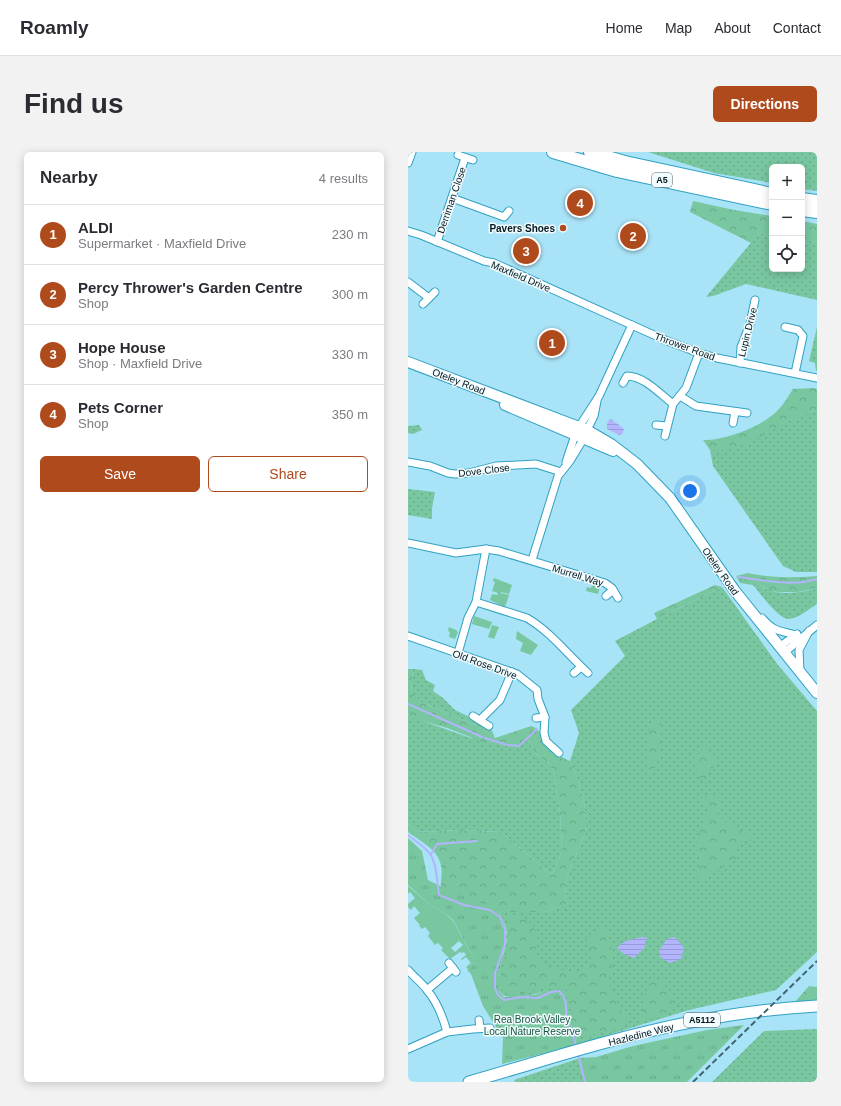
<!DOCTYPE html>
<html lang="en">
<head>
<meta charset="utf-8">
<style>
	:root { --surface:#fff; --page:#f2f2f3; --text:#2b2b33; --muted:#7c7c81; --line:#e1e1e2; --accent:#af4a1c }
	body { margin:0; font-family:Arial,sans-serif; background:var(--page); color:var(--text) }
	.controls { position:absolute; right:12px; top:12px; display:grid; overflow:hidden; border-radius:6px; box-shadow:0 2px 10px #0003 }
	.controls button { width:36px; height:36px; display:grid; place-items:center; padding:0; border:0; border-bottom:1px solid var(--line); background:var(--surface); color:var(--text); font:20px sans-serif }
	.you { position:absolute; left:282px; top:339px; width:14px; height:14px; margin:-10px; border:3px solid #fff; border-radius:50%; background:#1a73e8; box-shadow:0 0 0 6px #1a73e833 }
	.badge { display:grid; place-items:center; width:26px; height:26px; border-radius:50%; background:var(--accent); color:#fff; font-size:13px; font-weight:700 }
	.pin { position:absolute; translate:-50% -50%; border:2px solid #fff; box-shadow:0 1px 4px #0006 }
	.list { margin:0; padding:0; list-style:none }
	h2 { display:flex; justify-content:space-between; align-items:center; height:52px; margin:0; padding:0 16px; font-size:17px }
	h2 small { font-size:13px; font-weight:400; color:var(--muted) }
	.list li { display:grid; grid-template-columns:26px 1fr auto; gap:12px; align-items:center; box-sizing:border-box; height:60px; padding:0 16px; border-top:1px solid var(--line) }
	.list b { display:block; font-size:15px; white-space:nowrap }
	.list p { margin:0; font-size:13px; white-space:nowrap; color:var(--muted) }
	.list em { font-size:13px; font-style:normal; color:var(--muted) }
	.actions { display:flex; gap:8px; padding:12px 16px }
	.actions a { flex:1; padding:9px 0; border:1px solid var(--accent); border-radius:6px; text-align:center; font-size:14px; color:var(--accent) }
	.actions .main { background:var(--accent); color:#fff }
	.icon { flex:none; width:22px; height:22px; fill:none; stroke:currentColor; stroke-width:2; stroke-linecap:round; stroke-linejoin:round }
	.map { position:relative; flex:none; width:409px; height:930px; overflow:hidden; border-radius:6px }
	header { display:flex; align-items:center; gap:24px; box-sizing:border-box; height:56px; padding:0 20px; background:var(--surface); border-bottom:1px solid var(--line) }
	header strong { font-size:19px }
	nav { display:flex; gap:22px; margin-inline-start:auto; font-size:14px }
	.intro { display:flex; align-items:center; justify-content:space-between; box-sizing:border-box; height:96px; padding:0 24px }
	h1 { margin:0; font-size:28px }
	.button { padding:10px 18px; border-radius:6px; background:var(--accent); color:#fff; font-size:14px; font-weight:700 }
	main { display:flex; gap:24px; padding:0 24px }
	aside { flex:1; background:var(--surface); border-radius:6px; box-shadow:0 2px 10px #0003 }
	.map>svg:first-child { display:block }
	.grass { fill:url(#grass-dots) }
	.forest { fill:url(#forest-crowns) }
	.park { fill:url(#park-tufts) }
	.garden { fill:#79c7a1; fill-rule:evenodd }
	.water { fill:url(#water-rules) }
	.lines { fill:none; stroke-linecap:round; stroke-linejoin:round }
	.stream { stroke:#b2b5fc; stroke-width:2 }
	.minor-casing { stroke:#2fa1c2; stroke-width:9 }
	.secondary-casing { stroke:#2fa1c2; stroke-width:12 }
	.primary-casing { stroke:#2fa1c2; stroke-width:13 }
	.trunk-casing { stroke:#2fa1c2; stroke-width:14 }
	.minor { stroke:#fff; stroke-width:7 }
	.secondary { stroke:#fff; stroke-width:10 }
	.primary { stroke:#fff; stroke-width:11 }
	.trunk { stroke:#fff; stroke-width:12 }
	.rail { stroke:#416571; stroke-width:2; stroke-dasharray:6 3; stroke-linecap:butt }
	.poi-dot { fill:#af4a1c; stroke:#f2fbfe; stroke-width:1.5 }
	.labels { text-anchor:middle; stroke-width:3; stroke-linejoin:round; paint-order:stroke }
	.shield { fill:#f2fbfe; stroke:#4a5c62; stroke-width:1 }
	.shield-label { font-size:9px; font-weight:bold; fill:#02181f }
	.street-label { font-size:10px; fill:#02181f; stroke:#f2fbfe }
	.poi-label { font-size:10px; font-weight:bold; fill:#02181f; stroke:#f2fbfe; text-anchor:end }
	.park-label { font-size:10px; fill:#14543a; stroke:#f2fbfe }
</style>
</head>
<body>
<header>
<strong>Roamly</strong>
<nav><a>Home</a><a>Map</a><a>About</a><a>Contact</a></nav>
</header>
<div class="intro"><h1>Find us</h1><a class="button">Directions</a></div>
<main>
<aside>
<h2>Nearby<small>4 results</small></h2>
<ul class="list">
<li><span class="badge">1</span><div><b>ALDI</b><p>Supermarket · Maxfield Drive</p></div><em>230 m</em></li>
<li><span class="badge">2</span><div><b>Percy Thrower's Garden Centre</b><p>Shop</p></div><em>300 m</em></li>
<li><span class="badge">3</span><div><b>Hope House</b><p>Shop · Maxfield Drive</p></div><em>330 m</em></li>
<li><span class="badge">4</span><div><b>Pets Corner</b><p>Shop</p></div><em>350 m</em></li>
</ul>
<div class="actions"><a class="main">Save</a><a>Share</a></div>
</aside>
<div class="map">
<svg width="409" height="930" viewBox="0 0 409 930">
	<defs>
		<pattern id="grass-dots" width="8" height="8" patternUnits="userSpaceOnUse"><rect width="8" height="8" fill="#79c7a1"/><path d="M2 2h.1M6 6h.1" fill="none" stroke="#67aa8a" stroke-width="1.8" stroke-linecap="round"/></pattern>
		<pattern id="forest-crowns" width="20" height="18" patternUnits="userSpaceOnUse"><rect width="20" height="18" fill="#79c7a1"/><path d="M2 6a3 3 0 1 1 6 0M12 15a3 3 0 1 1 6 0" fill="none" stroke="#67aa8a"/></pattern>
		<pattern id="park-tufts" width="24" height="20" patternUnits="userSpaceOnUse"><rect width="24" height="20" fill="#79c7a1"/><path d="M3 7l-1-3M5 7V3M7 7l1-3M15 17l-1-3M17 17v-4M19 17l1-3" fill="none" stroke="#67aa8a"/></pattern>
		<pattern id="water-rules" width="6" height="5" patternUnits="userSpaceOnUse"><rect width="6" height="5" fill="#b2b5fc"/><path d="M0 2.5h6" fill="none" stroke="#979bd8"/></pattern>
	</defs>
	<rect width="100%" height="100%" fill="#a9e3f7"/>
	<g class="grass">
		<polygon points="240,0 409,0 409,39 394,37 394,15 364,15 364,31 306,21"/>
		<polygon points="351,81 364,83 364,117 394,117 394,87 409,90 409,148 338,132 305,144 298,145"/>
		<polygon points="409,175 409,219 408,219 407,211 401,209"/>
		<polygon points="409,257 409,420 388,420 375,414 305,314 302,298 307,298 376,271"/>
		<polygon points="11,273 14,278 5,282 0,281 0,274"/>
		<polygon points="0,337 27,340 24,356 24,367 0,363"/>
		<path d="M345,433H352C367,445 392,441 409,436V452C401,457 391,466 381,467C371,468 352,441 345,433Z"/>
		<path d="M314,435L370,513L409,559V800L368,838L281,858L171,892L160,866L158,846L139,838C128,843 118,844 106,845C74,848 100,800 99,783C99,775 95,767 91,760H138L159,752C152,727 168,707 176,684C183,663 171,628 162,609L171,581L163,558L217,504L207,489L249,467Z"/>
		<polygon points="5,517 14,518 18,528 27,533 25,539 35,546 47,558 64,566 84,579 87,586 67,573 13,550 3,541"/>
		<polygon points="0,562 6,566 63,586 120,588 128,602 140,611 145,618 152,660 154,699 144,723 93,680 51,678 10,680 0,672"/>
		<polygon points="409,877 409,930 304,930 356,879"/>
		<polygon points="172,906 174,914 170,930 107,930 106,928"/>
	</g>
	<g class="forest">
		<polygon points="285,49 326,58 364,64 364,83 351,81 343,91 282,60"/>
		<polygon points="394,69 409,72 409,90 394,88"/>
		<path d="M405,236L409,237V257C398,262 386,267 375,272C353,284 328,302 302,298L295,288C317,289 355,274 370,258C376,252 380,244 385,237Z"/>
		<path d="M340,421C363,426 386,426 409,424V436L390,440H371L362,439L352,433H345L332,431L328,424Z"/>
		<polygon points="307,433 314,435 249,467 246,461"/>
		<path d="M0,517H5L3,541L13,550L67,573L87,586L123,574L126,575L132,580L134,586L151,604L162,609C171,628 183,663 176,684C168,707 152,727 159,752L138,760H91L68,753L33,737C32,729 35,722 33,714C31,698 12,689 0,680V672L10,680L51,678L93,680L144,723L154,699L152,660L145,618L140,611L128,602L120,588L112,594L80,592L39,576L7,567L0,562Z"/>
		<path d="M246,567L253,570C254,588 253,606 243,623L238,621L240,584Z"/>
		<polygon points="297,592 309,608 309,614 301,617 301,625 294,629 288,618 286,605 292,601"/>
		<path d="M300,643L312,646L313,656L308,660L317,669L344,684L343,689L335,687C328,692 328,698 329,706C321,712 310,720 300,720L298,728L292,727L289,724L293,713L289,694L291,683L300,657L293,646Z"/>
		<path d="M109,762L125,772L131,790L125,801L134,811L146,816L164,821L176,818L182,810L184,801L177,787L195,774C201,786 206,800 204,814C204,818 201,821 201,825C202,841 211,856 220,868L214,876L172,885L162,866L164,850L159,838L141,834L108,843L93,838V822L102,785L100,764Z"/>
		<polygon points="242,829 254,829 261,839 266,850 264,860 246,867 233,870 234,852"/>
		<polygon points="401,834 409,835 409,851 385,852"/>
	</g>
	<g class="park">
		<polygon points="0,686 14,699 20,728 36,736 50,740 91,760 96,770 99,784 90,825 90,834 92,841 96,845 102,845 127,843 139,838 155,838 158,846 160,866 171,892 94,912 95,886 75,854 63,822 59,818 67,811 67,808 45,768 38,762 22,753 0,733"/>
		<polygon points="336,873 279,930 170,930 174,914 172,906 188,905 225,894 299,878"/>
	</g>
	<g class="garden">
		<polygon points="86,426 104,433 101,442 93,440 92,445 93,441 101,443 97,455 82,448 84,442 89,443 90,441 84,439 87,430 85,429"/>
		<polygon points="185,431 191,433 192,435 190,442 178,439 179,435 183,436"/>
		<polygon points="66,464 84,470 81,477 64,472"/>
		<polygon points="84,473 91,475 86,487 80,485"/>
		<polygon points="41,475 48,478 50,480 47,487 41,485 42,480 40,479"/>
		<polygon points="109,479 130,493 123,503 112,499 115,491 108,487"/>
		<path d="M0,734L22,753L38,762L45,769L67,808V811L60,817L58,815L63,811L58,805L54,808L53,807L58,803L56,800L54,801L52,800L42,807L33,798L35,796L30,791L27,793L20,784L22,781L17,775L14,777L11,774L12,773L6,766L12,761L6,754L3,758L0,755V752L7,746L2,740L0,742ZM51,789L55,793L47,800L43,796Z"/>
	</g>
	<g class="water">
		<polygon points="203,267 215,276 216,278 214,282 211,283 199,277 199,272 201,268"/>
		<path d="M234,785L239,786L236,796L226,806L216,802L209,796C215,788 225,787 234,785Z"/>
		<polygon points="267,785 276,796 273,807 262,811 252,805 251,799 259,787"/>
	</g>
	<g class="lines">
		<g class="stream">
			<path d="M330,425C355,428 384,435 409,427"/>
			<polyline points="0,552 74,585"/>
			<polyline points="77,586 99,593 111,594 129,577"/>
			<path d="M0,683C7,689 17,695 22,702C29,711 29,731 31,743L56,753L82,758L92,765L97,778V792L87,821V836L90,843L96,848L114,845L130,846L143,840L151,839L156,845L158,853V867L165,881L168,894"/>
			<polyline points="23,702 29,692 69,689"/>
			<polyline points="170,902 177,930"/>
		</g>
		<defs>
			<g id="minor">
				<polyline points="50,3 65,8"/>
				<polyline points="0,11 4,0"/>
				<polyline points="44,46 96,65 101,59"/>
				<polyline points="0,79 13,83 76,109 86,111 257,188 291,201 309,206 409,226"/>
				<polyline points="29,90 57,6"/>
				<polyline points="0,130 21,146"/>
				<polyline points="15,152 27,140"/>
				<polyline points="377,175 390,178 395,184 387,221"/>
				<polyline points="332,211 333,195 342,172 347,148"/>
				<path d="M215,231L219,224C236,224 252,242 265,252"/>
				<polyline points="272,244 288,254 339,261"/>
				<polyline points="325,271 327,260"/>
				<polyline points="248,273 259,274"/>
				<polyline points="171,275 191,244 224,173"/>
				<polyline points="179,278 186,264 189,249"/>
				<polyline points="257,284 265,252 278,236 291,201"/>
				<polyline points="0,310 22,314 40,321 47,322 61,321 88,314 128,312 153,320"/>
				<polyline points="158,310 167,283"/>
				<polyline points="0,391 48,401 78,397 91,399 197,431 204,436 210,446"/>
				<polyline points="124,408 150,324 162,309 176,286"/>
				<polyline points="198,444 205,438"/>
				<path d="M68,450L119,466C143,480 160,503 180,521"/>
				<path d="M354,466C367,481 372,478 388,483"/>
				<polyline points="0,484 109,522 129,538 130,547 137,565 136,581 138,589 151,601"/>
				<polyline points="371,495 389,482"/>
				<polyline points="50,501 60,466 68,450 78,397"/>
				<polyline points="376,501 409,473"/>
				<polyline points="392,518 391,498 401,479"/>
				<polyline points="166,521 173,515"/>
				<polyline points="65,564 81,574"/>
				<polyline points="128,566 137,565"/>
				<polyline points="72,568 92,548 104,520"/>
				<polyline points="41,811 48,820"/>
				<path d="M0,818C6,825 14,831 19,838C30,851 35,865 39,880"/>
				<polyline points="19,838 45,816"/>
				<polyline points="71,868 72,876"/>
				<polyline points="0,897 39,880 65,877 82,876"/>
			</g>
			<g id="secondary">
				<polyline points="0,210 179,278 203,292 229,312 262,346 327,439 409,541"/>
				<polyline points="97,253 205,299"/>
			</g>
			<path id="primary" d="M61,930C121,913 181,893 242,879C297,866 352,857 409,854"/>
			<g id="trunk">
				<polyline points="145,0 209,19 364,52"/>
				<polyline points="182,0 217,10 364,42"/>
				<polyline points="394,47 409,49"/>
				<polyline points="394,58 409,60"/>
			</g>
		</defs>
		<use href="#minor" class="minor-casing"/>
		<use href="#secondary" class="secondary-casing"/>
		<use href="#primary" class="primary-casing"/>
		<use href="#trunk" class="trunk-casing"/>
		<use href="#minor" class="minor"/>
		<use href="#secondary" class="secondary"/>
		<use href="#primary" class="primary"/>
		<use href="#trunk" class="trunk"/>
		<polyline class="rail" points="285,930 409,809"/>
	</g>
	<circle class="poi-dot" cx="155" cy="76" r="4"/>
	<g class="labels">
		<g class="shield">
			<rect x="244" y="21" width="20" height="14" rx="3"/>
			<rect x="276" y="861" width="36" height="14" rx="3"/>
		</g>
		<g class="shield-label">
			<text x="254" y="31">A5</text>
			<text x="294" y="871">A5112</text>
		</g>
		<g class="street-label">
			<text transform="translate(43 48) rotate(-71)" y="4">Derriman Close</text>
			<text transform="translate(113 124) rotate(23)" y="4">Maxfield Drive</text>
			<text transform="translate(339 180) rotate(-76)" y="4">Lupin Drive</text>
			<text transform="translate(277 194) rotate(20)" y="4">Thrower Road</text>
			<text transform="translate(51 229) rotate(21)" y="4">Oteley Road</text>
			<text transform="translate(76 318) rotate(-7)" y="4">Dove Close</text>
			<text transform="translate(313 419) rotate(55)" y="4">Oteley Road</text>
			<text transform="translate(170 423) rotate(17)" y="4">Murrell Way</text>
			<text transform="translate(77 512) rotate(20)" y="4">Old Rose Drive</text>
			<text transform="translate(233 882) rotate(-14)" y="4">Hazledine Way</text>
		</g>
		<g class="poi-label">
			<text x="147" y="80">Pavers Shoes</text>
		</g>
		<g class="park-label">
			<text x="124" y="871">Rea Brook Valley<tspan x="124" dy="12">Local Nature Reserve</tspan></text>
		</g>
	</g>
</svg>
<div class="controls">
<button>+</button>
<button>−</button>
<button><svg class="icon" aria-label="locate" viewBox="0 0 24 24"><circle cx="12" cy="12" r="6"/><path d="M12 2v4M12 18v4M2 12h4M18 12h4"/></svg></button>
</div>
<div class="you"></div>
<div class="pin badge" style="left:144px;top:191px">1</div>
<div class="pin badge" style="left:225px;top:84px">2</div>
<div class="pin badge" style="left:118px;top:99px">3</div>
<div class="pin badge" style="left:172px;top:51px">4</div>
</div>
</main>
</body>
</html>
